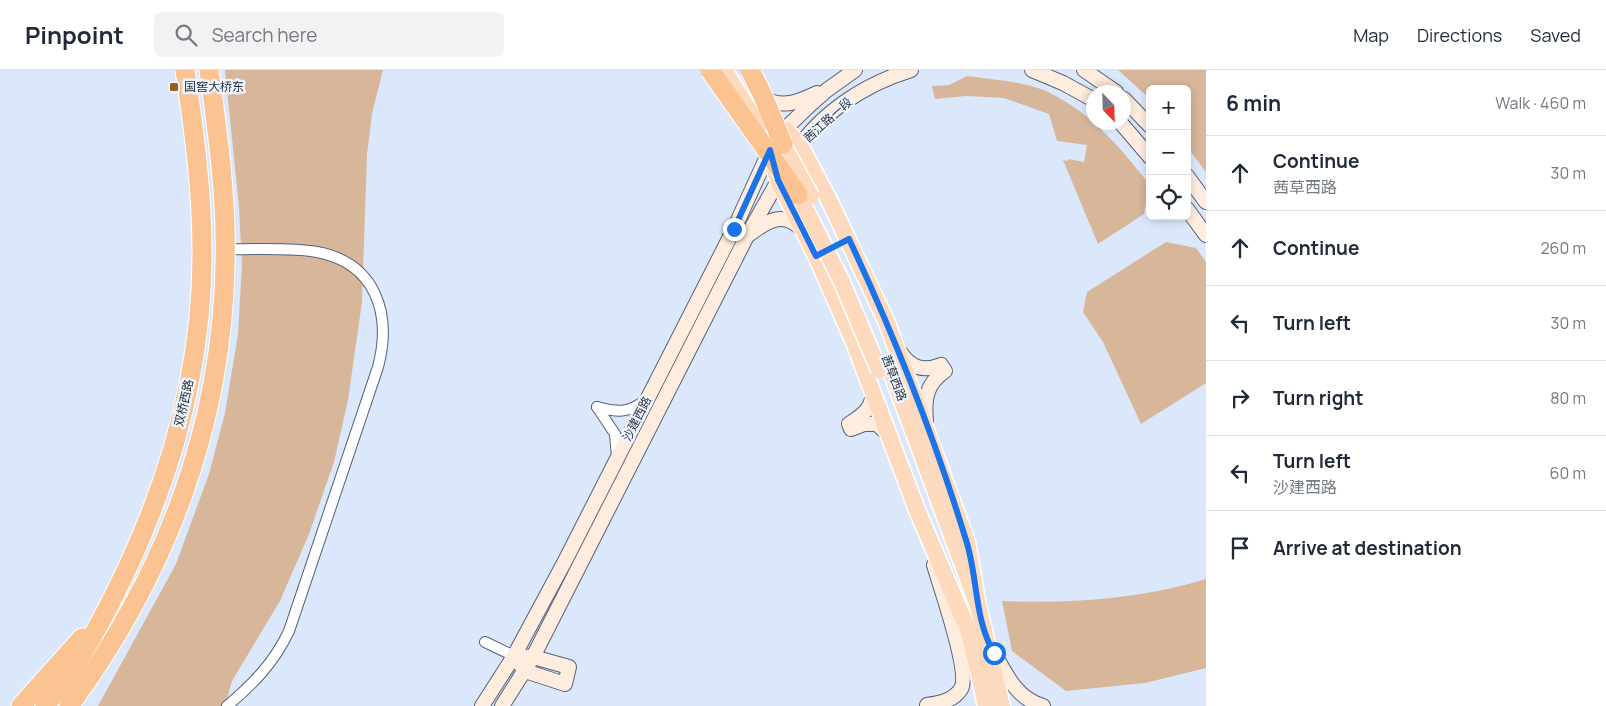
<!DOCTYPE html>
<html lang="en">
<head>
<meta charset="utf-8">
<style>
	:root { --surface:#fff; --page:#f2f2f3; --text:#1f2937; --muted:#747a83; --line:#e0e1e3 }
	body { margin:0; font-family:Manrope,"Noto Sans SC",sans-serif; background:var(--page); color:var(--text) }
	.controls { position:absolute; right:15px; top:15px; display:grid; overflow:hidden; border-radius:8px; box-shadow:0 2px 8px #0003 }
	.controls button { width:45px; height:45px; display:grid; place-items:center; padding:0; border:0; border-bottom:1px solid var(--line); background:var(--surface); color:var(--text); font:25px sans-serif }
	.compass { position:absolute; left:1086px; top:15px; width:45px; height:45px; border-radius:50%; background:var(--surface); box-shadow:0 2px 8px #0003; rotate:157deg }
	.stop { position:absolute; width:15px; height:15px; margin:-11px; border:4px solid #1a73e8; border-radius:50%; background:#fff }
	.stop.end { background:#1a73e8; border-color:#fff; box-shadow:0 1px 5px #0008 }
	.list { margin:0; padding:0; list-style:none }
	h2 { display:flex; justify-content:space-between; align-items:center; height:65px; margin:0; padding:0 20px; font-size:21px }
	h2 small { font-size:16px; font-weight:400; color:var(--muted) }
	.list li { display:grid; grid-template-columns:32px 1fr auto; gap:15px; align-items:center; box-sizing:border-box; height:75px; padding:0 20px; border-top:1px solid var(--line) }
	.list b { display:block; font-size:19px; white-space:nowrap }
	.list p { margin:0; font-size:16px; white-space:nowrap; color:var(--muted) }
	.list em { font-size:16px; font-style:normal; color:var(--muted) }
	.icon { flex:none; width:28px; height:28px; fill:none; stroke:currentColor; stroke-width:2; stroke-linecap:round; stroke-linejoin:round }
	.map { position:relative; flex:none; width:1206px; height:636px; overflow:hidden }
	header { display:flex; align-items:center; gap:30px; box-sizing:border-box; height:70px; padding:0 25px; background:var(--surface); border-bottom:1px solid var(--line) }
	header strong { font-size:24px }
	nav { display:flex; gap:28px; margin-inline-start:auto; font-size:18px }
	.search { width:350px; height:45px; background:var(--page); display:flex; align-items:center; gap:12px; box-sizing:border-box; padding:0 18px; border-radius:8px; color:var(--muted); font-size:19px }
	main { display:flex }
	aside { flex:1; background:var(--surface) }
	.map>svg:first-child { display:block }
	.green { fill:#d7b69a }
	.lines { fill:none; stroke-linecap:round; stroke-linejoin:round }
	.street-casing { stroke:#546177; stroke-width:12 }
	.secondary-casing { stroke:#546177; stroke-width:16 }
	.primary-casing { stroke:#fff; stroke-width:19 }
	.highway-casing { stroke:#fff; stroke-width:21 }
	.street { stroke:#fff; stroke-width:10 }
	.secondary { stroke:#feedde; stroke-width:14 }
	.primary { stroke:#fddabe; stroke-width:16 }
	.highway { stroke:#fbc292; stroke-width:19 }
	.primary-bridge-casing { stroke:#fff; stroke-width:19; stroke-linecap:butt }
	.highway-bridge-casing { stroke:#fff; stroke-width:21; stroke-linecap:butt }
	.primary-bridge { stroke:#fddabe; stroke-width:16 }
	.highway-bridge { stroke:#fbc292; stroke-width:19 }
	.route { stroke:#1a73e8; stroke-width:6 }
	.poi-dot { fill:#995d1f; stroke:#eef5ff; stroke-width:2 }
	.labels { text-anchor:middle; stroke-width:5; stroke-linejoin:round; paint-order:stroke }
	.poi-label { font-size:12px; fill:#2b313a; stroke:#eef5ff; text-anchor:start }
	.street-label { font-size:12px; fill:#2b313a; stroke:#eef5ff }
</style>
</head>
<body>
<header>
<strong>Pinpoint</strong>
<div class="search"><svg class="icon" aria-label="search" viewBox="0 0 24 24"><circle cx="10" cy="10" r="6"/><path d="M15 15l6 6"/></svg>Search here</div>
<nav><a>Map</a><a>Directions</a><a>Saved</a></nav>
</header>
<main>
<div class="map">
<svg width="1206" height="636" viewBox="0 0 1206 636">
	<rect width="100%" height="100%" fill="#dbe8fc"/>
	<g class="green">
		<polygon points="225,0 383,0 372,44 367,84 362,232 348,330 334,392 309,464 280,531 232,611 225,636 98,636 176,494 209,404 225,343 238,264 242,195 239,137"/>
		<polygon points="1118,0 1206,0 1206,102 1187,77 1187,19 1150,19 1150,29"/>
		<path d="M967,6C994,10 1027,11 1052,24C1093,45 1121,78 1149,114L1144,144L1098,174L1063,90L1068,91V89L1084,92L1087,75L1057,71L1049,44L1004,28L966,26L935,29L932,16L949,15Z"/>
		<polygon points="1166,172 1196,178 1206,192 1206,313 1141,354 1103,272 1083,242 1087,222"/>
		<path d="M1206,509V598L1145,613L1066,621L1012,581L1002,531C1070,534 1141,529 1206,509Z"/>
	</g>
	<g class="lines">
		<defs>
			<g id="street">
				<path d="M225,179C255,180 287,177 317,182C376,193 392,244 378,297L289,561C274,593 253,614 227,636"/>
				<path d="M597,337C616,342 629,344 645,330"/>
				<polyline points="597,337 615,364 617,387"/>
				<polyline points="485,572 514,586"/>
			</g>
			<g id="secondary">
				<polyline points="1032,0 1063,13 1094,30"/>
				<polyline points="1084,0 1116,22"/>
				<polyline points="1124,29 1150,56"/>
				<path d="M745,41L763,28C783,39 798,32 817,23"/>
				<polyline points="1120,52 1150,87"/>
				<path d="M794,84C820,43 865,14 911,0"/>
				<polyline points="1187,106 1206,132"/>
				<polyline points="1187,139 1206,165"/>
				<path d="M750,164C767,151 784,140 802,160"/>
				<path d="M900,282C911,298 923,302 941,295L945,301C926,314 924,329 926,351"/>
				<path d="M872,318C875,337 863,345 849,354L851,359L864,354H877L889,365"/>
				<path d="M992,579C1005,602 1015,628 1043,636"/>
				<polygon points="514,586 533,587 569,597 565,614 525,601"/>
				<path d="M927,635C940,633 953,631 961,619C971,602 940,517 934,495"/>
				<polyline points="482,636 514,586 565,491 734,159 770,80 785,59 811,34 827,20 855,0"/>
				<polyline points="502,636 533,587 747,166 783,102"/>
			</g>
			<g id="primary">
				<polyline points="785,59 800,75 831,134 887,253 967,472 978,536"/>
				<polyline points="774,97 778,110 816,186 853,270 917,440 971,567"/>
				<polyline points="889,296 978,536 1002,636"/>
				<polyline points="968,557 986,636"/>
			</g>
			<g id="highway">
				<polyline points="21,636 82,568"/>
				<path d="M45,636C81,592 107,542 131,490C175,393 203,288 202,180C202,119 194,60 185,0"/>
				<path d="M69,636C165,506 222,357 225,195C227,130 218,65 209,0"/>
			</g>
		</defs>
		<use href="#street" class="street-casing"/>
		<use href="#secondary" class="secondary-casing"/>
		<use href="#primary" class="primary-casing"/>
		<use href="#highway" class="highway-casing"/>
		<use href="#street" class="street"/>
		<use href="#secondary" class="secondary"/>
		<use href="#primary" class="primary"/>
		<use href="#highway" class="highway"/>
		<defs>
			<g id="primary-bridge">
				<polyline points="724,0 759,56"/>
				<polyline points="777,64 811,126"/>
				<polyline points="793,114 841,210 879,300"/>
			</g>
			<g id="highway-bridge">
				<polyline points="710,0 798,125"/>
				<polyline points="750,0 763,26 783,74"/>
			</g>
		</defs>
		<use href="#primary-bridge" class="primary-bridge-casing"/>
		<use href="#highway-bridge" class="highway-bridge-casing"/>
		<use href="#primary-bridge" class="primary-bridge"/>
		<use href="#highway-bridge" class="highway-bridge"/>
	</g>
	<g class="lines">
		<path class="route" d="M734,159L770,80L778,110L816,186L849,169C894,265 935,369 966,470C978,507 974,549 994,583"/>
	</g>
	<rect class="poi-dot" x="169" y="12" width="10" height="10" rx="2.5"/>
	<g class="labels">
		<g class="poi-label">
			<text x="184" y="21">国窖大桥东</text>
		</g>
		<g class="street-label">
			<text transform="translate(828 50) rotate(-42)" y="4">茜江路一段</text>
			<text transform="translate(894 308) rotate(69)" y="4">茜草西路</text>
			<text transform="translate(184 333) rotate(-77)" y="4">双桥西路</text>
			<text transform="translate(637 349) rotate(-63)" y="4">沙建西路</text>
		</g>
	</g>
</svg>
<div class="controls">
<button>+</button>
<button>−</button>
<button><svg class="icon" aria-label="locate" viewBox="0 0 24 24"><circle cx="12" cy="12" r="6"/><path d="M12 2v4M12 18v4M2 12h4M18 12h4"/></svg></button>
</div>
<svg class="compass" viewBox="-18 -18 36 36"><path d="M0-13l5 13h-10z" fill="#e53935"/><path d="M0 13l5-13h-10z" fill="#747a83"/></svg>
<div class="stop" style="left:994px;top:583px"></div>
<div class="stop end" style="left:734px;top:159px"></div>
</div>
<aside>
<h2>6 min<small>Walk · 460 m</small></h2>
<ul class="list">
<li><svg class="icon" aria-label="ahead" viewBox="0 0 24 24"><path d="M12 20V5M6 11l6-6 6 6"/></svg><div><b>Continue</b><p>茜草西路</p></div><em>30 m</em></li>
<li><svg class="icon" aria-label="ahead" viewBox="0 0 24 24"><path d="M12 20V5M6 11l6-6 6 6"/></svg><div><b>Continue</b></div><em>260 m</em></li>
<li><svg class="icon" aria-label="left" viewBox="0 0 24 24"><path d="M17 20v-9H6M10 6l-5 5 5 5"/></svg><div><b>Turn left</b></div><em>30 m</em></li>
<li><svg class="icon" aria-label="right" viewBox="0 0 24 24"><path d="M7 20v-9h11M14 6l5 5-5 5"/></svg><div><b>Turn right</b></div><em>80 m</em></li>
<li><svg class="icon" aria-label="left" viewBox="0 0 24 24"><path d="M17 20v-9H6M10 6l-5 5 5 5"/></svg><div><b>Turn left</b><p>沙建西路</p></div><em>60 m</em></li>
<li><svg class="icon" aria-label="arrive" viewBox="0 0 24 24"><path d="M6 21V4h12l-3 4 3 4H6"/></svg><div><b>Arrive at destination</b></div></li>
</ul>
</aside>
</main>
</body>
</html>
